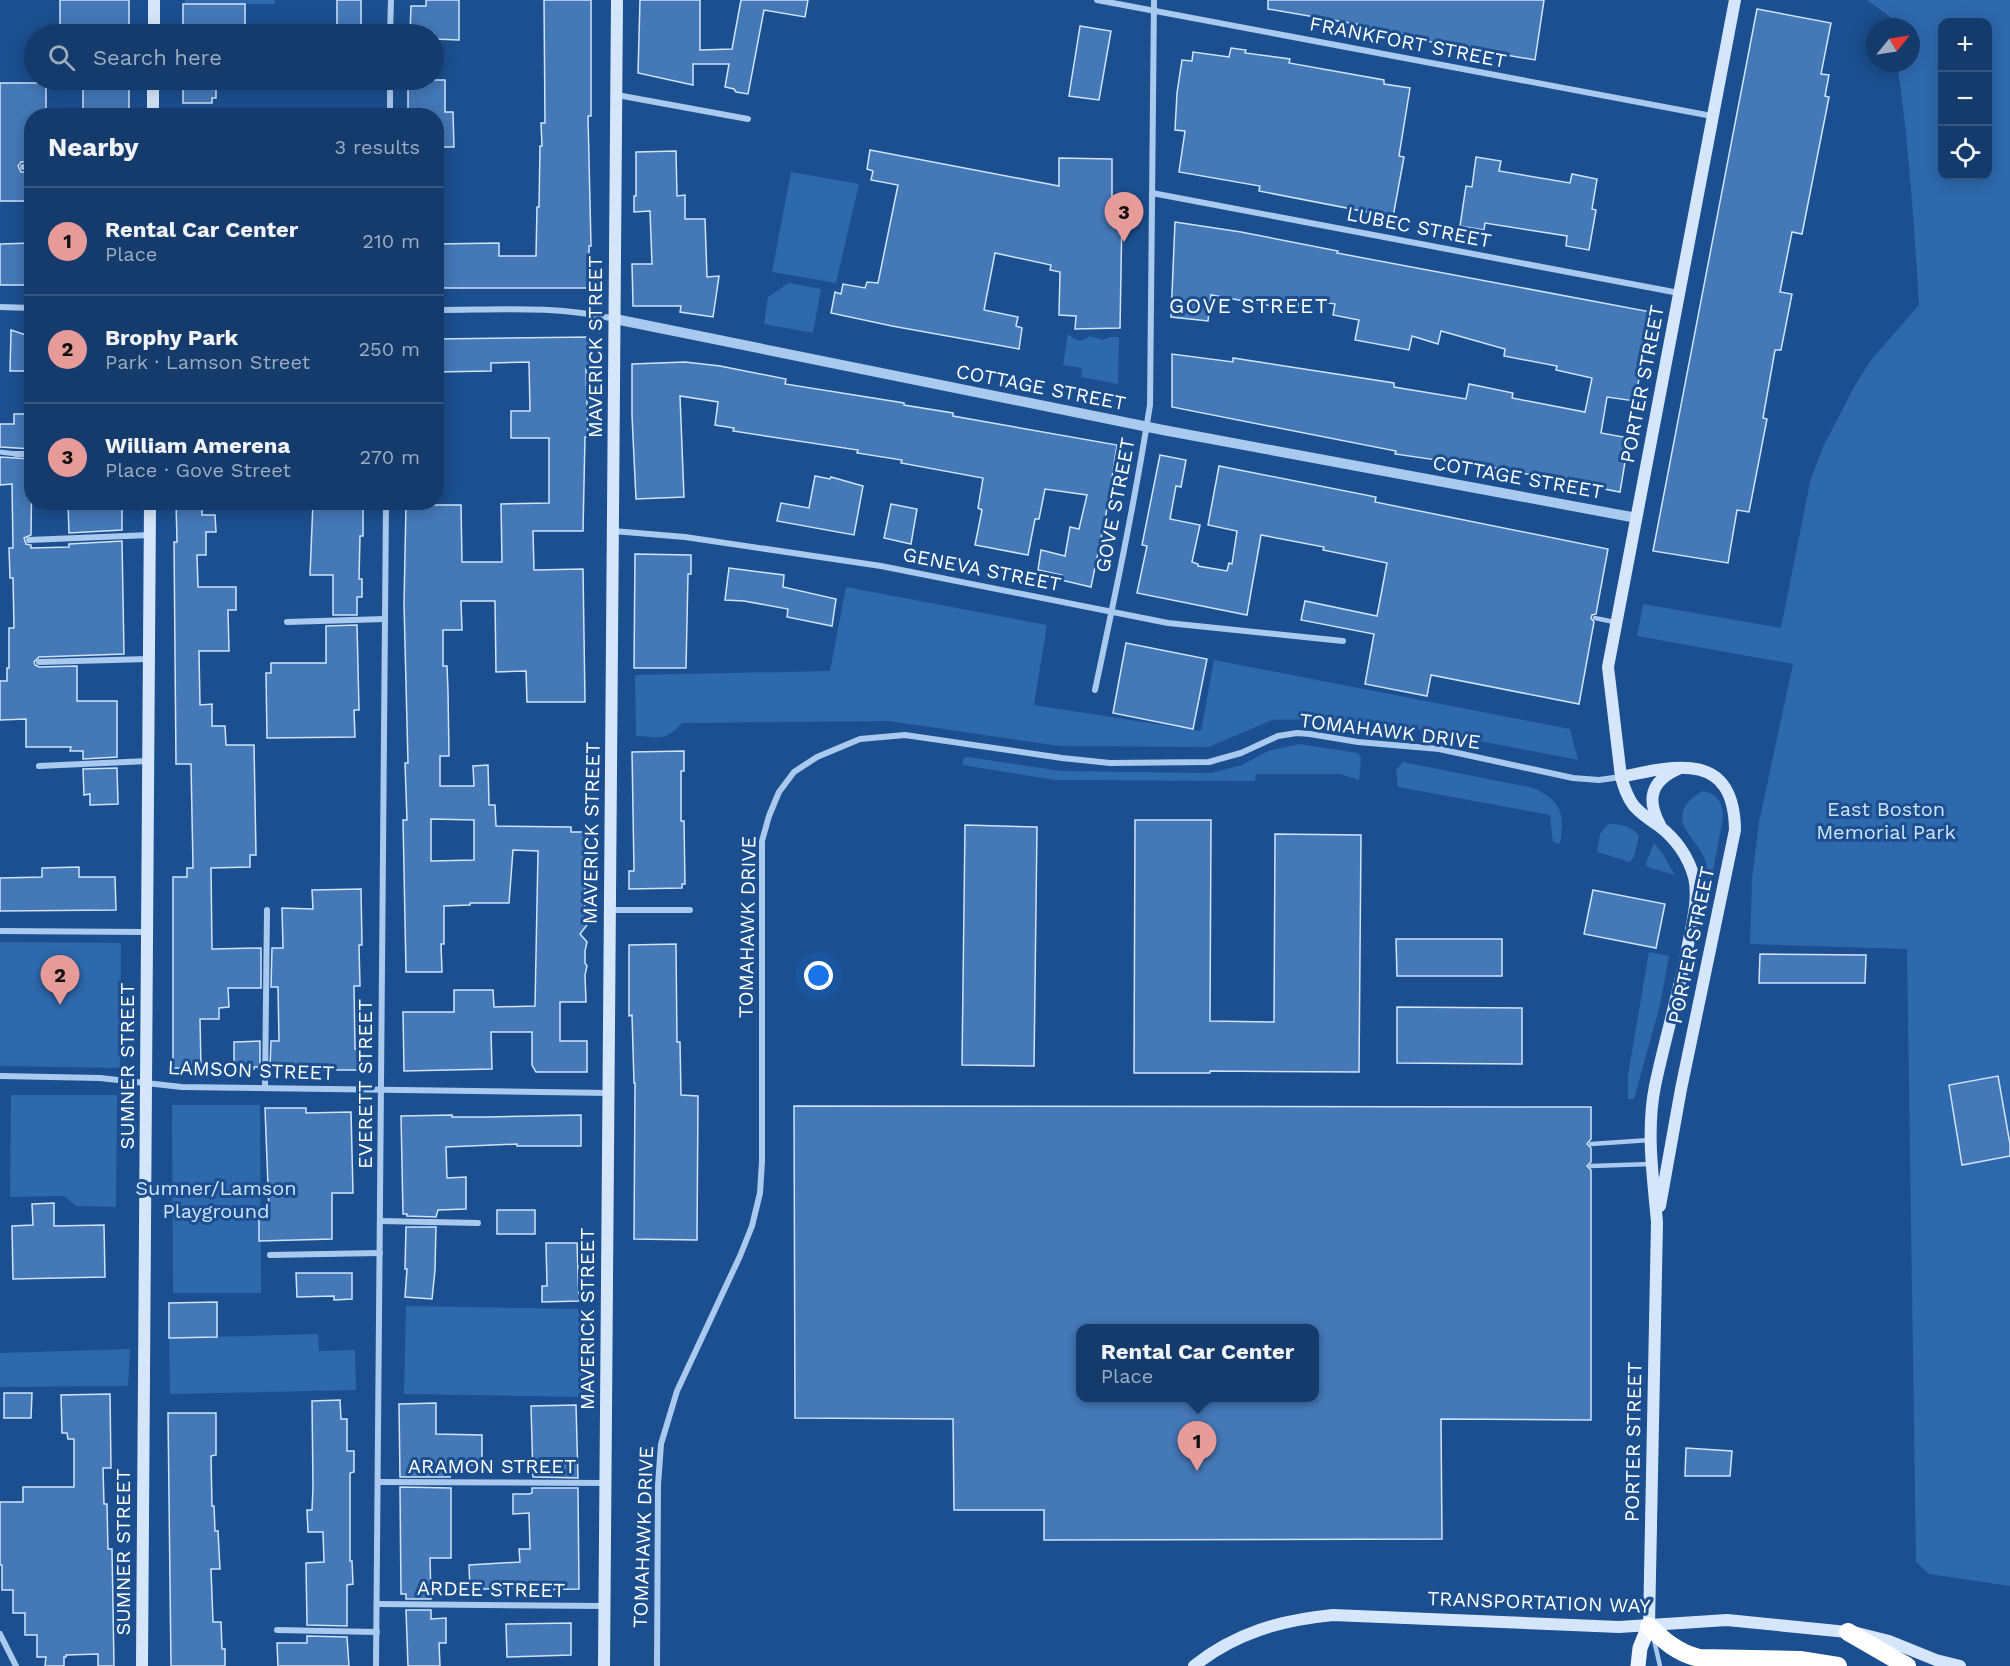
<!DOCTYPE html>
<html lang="en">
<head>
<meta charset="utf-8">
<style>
	:root { --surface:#143b6b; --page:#214673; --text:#f1f3f6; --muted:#9dadc1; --line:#33557e; --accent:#e69b98 }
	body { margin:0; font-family:"Work Sans",sans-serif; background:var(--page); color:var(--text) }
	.controls { position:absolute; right:18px; top:18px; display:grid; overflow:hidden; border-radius:12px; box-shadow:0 3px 15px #0003 }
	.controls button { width:54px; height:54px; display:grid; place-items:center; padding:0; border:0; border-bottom:2px solid var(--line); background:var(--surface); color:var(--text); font:30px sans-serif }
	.compass { position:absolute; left:1866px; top:18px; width:54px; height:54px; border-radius:50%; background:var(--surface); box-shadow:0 3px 15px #0003; rotate:60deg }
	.you { position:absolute; left:819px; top:976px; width:21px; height:21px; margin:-15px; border:4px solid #fff; border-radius:50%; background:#1a73e8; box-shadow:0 0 0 9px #1a73e833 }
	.badge { display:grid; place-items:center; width:39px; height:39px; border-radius:50%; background:var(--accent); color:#111; font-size:20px; font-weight:700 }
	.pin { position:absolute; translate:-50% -50px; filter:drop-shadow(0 2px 3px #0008) }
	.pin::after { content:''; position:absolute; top:32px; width:21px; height:18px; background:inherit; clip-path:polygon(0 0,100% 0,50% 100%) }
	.popup { position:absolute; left:1076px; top:1324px; width:243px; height:78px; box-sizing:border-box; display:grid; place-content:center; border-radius:12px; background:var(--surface); filter:drop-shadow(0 2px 4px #0005); font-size:20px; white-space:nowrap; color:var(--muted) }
	.popup b { font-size:22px; color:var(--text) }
	.popup::after { content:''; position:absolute; left:50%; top:100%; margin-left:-12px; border:12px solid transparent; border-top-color:var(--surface) }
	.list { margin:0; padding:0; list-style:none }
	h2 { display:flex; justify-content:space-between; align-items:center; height:78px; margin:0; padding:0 24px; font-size:26px }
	h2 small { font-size:20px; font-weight:400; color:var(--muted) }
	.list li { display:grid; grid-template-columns:39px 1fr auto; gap:18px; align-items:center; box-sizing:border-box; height:108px; padding:0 24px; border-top:2px solid var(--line) }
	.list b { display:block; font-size:22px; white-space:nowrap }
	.list p { margin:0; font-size:20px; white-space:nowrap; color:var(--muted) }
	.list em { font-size:20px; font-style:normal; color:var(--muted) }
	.icon { flex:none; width:33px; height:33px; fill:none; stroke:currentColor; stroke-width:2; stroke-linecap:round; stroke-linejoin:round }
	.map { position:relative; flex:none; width:2010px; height:1666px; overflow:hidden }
	.search { position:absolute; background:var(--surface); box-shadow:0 3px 15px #0003; left:24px; top:24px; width:420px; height:66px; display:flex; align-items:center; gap:15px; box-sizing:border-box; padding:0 21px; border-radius:33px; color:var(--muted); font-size:22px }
	.panel { position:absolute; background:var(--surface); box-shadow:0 3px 15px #0003; left:24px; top:108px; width:420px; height:402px; border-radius:24px }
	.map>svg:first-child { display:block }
	.green { fill:#2e69ad; fill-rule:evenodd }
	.building { fill:#4478b7; stroke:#cfe3fa; stroke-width:1.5; fill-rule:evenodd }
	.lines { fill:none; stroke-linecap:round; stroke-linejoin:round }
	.service { stroke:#a9c9ee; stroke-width:4.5 }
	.pedestrian { stroke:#a9c9ee; stroke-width:5 }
	.minor { stroke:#a9c9ee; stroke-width:6 }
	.tertiary { stroke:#a9c9ee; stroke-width:10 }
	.secondary { stroke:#d6e6fa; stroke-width:12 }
	.primary { stroke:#f0f6ff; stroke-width:15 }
	.motorway { stroke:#fff; stroke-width:18 }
	.labels { text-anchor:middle; stroke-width:6; stroke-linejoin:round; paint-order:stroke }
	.street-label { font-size:20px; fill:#fff; stroke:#1b4f8f }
	.park-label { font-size:20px; fill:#cfe3fa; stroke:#1b4f8f }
	.neighbourhood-label { font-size:21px; letter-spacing:1.5px; fill:#fff; stroke:#1b4f8f }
</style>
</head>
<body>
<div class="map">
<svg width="2010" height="1666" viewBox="0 0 2010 1666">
	<rect width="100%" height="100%" fill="#1b4f8f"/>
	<g class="green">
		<rect x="185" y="0" width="90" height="4"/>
		<path d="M1867,0H2010V1586L1929,1574L1916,1562L1907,949L1750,944L1752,879L1759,822L1793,664L1637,636L1643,604L1781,628L1810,482L1822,449L1854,387L1871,360L1919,305C1914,224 1909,143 1897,63H1911V27H1892L1890,17ZM1942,22H1988V176H1942Z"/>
		<polygon points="791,172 859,184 836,283 772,272"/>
		<polygon points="789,283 821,289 813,333 764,324 768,297"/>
		<path d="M1068,333C1073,341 1083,343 1089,336L1103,340L1109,337H1119L1118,384L1081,377L1082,368L1063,365Z"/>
		<path d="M846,587L1047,625L1034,705L1201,731L1214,660L1570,729L1578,760L1366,719L1363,728L1317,719L1272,720L1209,747L1059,746L889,721L682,723C665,742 660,737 636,736L635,675L830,671Z"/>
		<polygon points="1299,744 1358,753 1361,758 1359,780 1340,774 1256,774 1255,781 1055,780 962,765 964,758 968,757 1061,771 1211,773 1242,765 1268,751"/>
		<path d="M1403,762L1534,788C1562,802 1565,814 1560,844L1553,842L1550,815L1398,787L1396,770Z"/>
		<path d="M1703,791C1718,794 1723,803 1723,818L1708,897C1708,884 1709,872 1705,860C1700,847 1691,839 1685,828C1676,812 1690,797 1703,791Z"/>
		<path d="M1608,824C1621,824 1630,825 1639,836L1634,857L1630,862L1597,852L1600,834Z"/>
		<polygon points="1654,843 1663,854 1675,875 1647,867 1646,863"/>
		<polygon points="0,942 121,943 120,1068 0,1066"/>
		<polygon points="1649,952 1669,956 1660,1005 1634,1099 1628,1099 1628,1075"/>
		<polygon points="11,1095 117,1095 116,1207 76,1206 64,1196 10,1197"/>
		<polygon points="172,1105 260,1105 261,1293 173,1293"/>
		<polygon points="406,1306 585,1309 583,1397 404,1394"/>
		<polygon points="318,1334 319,1351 355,1350 356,1390 170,1394 169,1338"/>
		<polygon points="130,1349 128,1386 0,1387 0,1353"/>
	</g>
	<g class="building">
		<rect x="60" y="0" width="69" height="34"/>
		<rect x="337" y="0" width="24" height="30"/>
		<polygon points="426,0 459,0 459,40 434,39 434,34 410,34 411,6 426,6"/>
		<polygon points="544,0 591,0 591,116 588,116 591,246 589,246 589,288 436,288 436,244 499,243 499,256 536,256 537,207 539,207 540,146 542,146 541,123 545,123"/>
		<polygon points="640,0 700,0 700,50 732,49 741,0 808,0 805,17 764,10 748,94 736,92 734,89 725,87 729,64 693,64 693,85 638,73"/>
		<polygon points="1268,0 1544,0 1535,60 1414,39 1415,36 1361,28 1361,25 1268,9"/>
		<rect x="183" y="4" width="62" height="30"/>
		<polygon points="1757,9 1831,23 1821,74 1829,75 1825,96 1829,97 1802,234 1792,232 1780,292 1792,294 1781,350 1775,350 1763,418 1767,419 1749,512 1737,510 1728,563 1653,551"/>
		<polygon points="1080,26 1111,31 1099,100 1069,96"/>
		<polygon points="1231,48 1246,50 1245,53 1290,59 1289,63 1384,80 1384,84 1410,88 1399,156 1404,157 1393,217 1259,191 1260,186 1179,172 1185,131 1175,130 1177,93 1182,60 1192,61 1193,52 1229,57"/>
		<polygon points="97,80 129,80 129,116 83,116 83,82 97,82"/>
		<polygon points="183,80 216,80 216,98 212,98 212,103 183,103"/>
		<polygon points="410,80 445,80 445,112 453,112 454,147 436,147 436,116 408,116 408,88 410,88"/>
		<polygon points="0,83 46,83 46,116 32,116 32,162 21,162 18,166 21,172 32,172 32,201 0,201"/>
		<polygon points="870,150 1059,186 1059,158 1112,159 1112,214 1122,214 1120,328 1075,329 1076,316 1059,315 1060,272 1050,270 1051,265 995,253 984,310 1018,317 1016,326 1022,328 1019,349 892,326 831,313 835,292 841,294 843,284 865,288 867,282 878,283 898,185 871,180 873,171 867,169"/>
		<polygon points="676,151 677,196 685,195 685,219 705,219 707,277 719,276 713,317 680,312 681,306 633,306 632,264 652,264 650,211 634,212 634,196 636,196 636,152"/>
		<polygon points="1476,157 1501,161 1499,171 1570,183 1572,174 1597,179 1592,209 1596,210 1589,250 1566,246 1567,236 1485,223 1484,230 1460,226 1466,186 1472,187"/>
		<polygon points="1175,222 1241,232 1338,251 1337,253 1651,312 1635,401 1607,397 1601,433 1629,438 1620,492 1443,458 1443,461 1395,454 1396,451 1172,407 1172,354 1233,362 1233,358 1394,383 1394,387 1466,399 1469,384 1513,393 1512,398 1585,412 1592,378 1556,370 1557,366 1504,356 1505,349 1441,331 1438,344 1412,336 1409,350 1355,340 1359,320 1333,315 1335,304 1299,298 1298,306 1272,301 1271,306 1211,295 1208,321 1171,317"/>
		<polygon points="32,243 32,285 0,285 0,244"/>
		<polygon points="11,330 32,337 32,371 10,371"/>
		<path d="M590,337V369H586L588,437H585L583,531H533L534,570L583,569L585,702H527L526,671L496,672L495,601H461L462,630H443V666H447L448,691L449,756H440V786H474L473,766L488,765L489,805H495L496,826L571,827V832H586L585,907L587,925L580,934L587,942L585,951V963L587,966L585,975L586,1002H560V1041H587V1072H536L532,1065V1032H491L492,1069L404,1071L403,1012H454V990H493L494,1007L535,1006L538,851L513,850L509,903H470V905L444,906V944H441L442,972H406L403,820H407L405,763H408L404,604L406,505H461L462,562H502L501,504L549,503V438H511V411H530L529,362L491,363V371L436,372V339ZM431,819L474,820V860L431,861Z"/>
		<polygon points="685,362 720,366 786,379 785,384 904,403 904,405 953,413 953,416 1117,445 1107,509 1091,587 1061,580 1062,575 1038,570 1041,550 1065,556 1070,527 1079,529 1087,495 1045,489 1039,519 1035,519 1028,555 975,545 982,510 978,508 983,478 901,463 902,460 857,453 858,450 733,431 734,428 715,425 718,402 680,396 684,497 636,499 632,416 632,364"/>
		<polygon points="14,414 32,414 32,449 0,447 0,424 14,424"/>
		<polygon points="1160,455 1186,460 1181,487 1176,486 1170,519 1200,525 1192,562 1198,564 1198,566 1227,571 1229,563 1232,564 1237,531 1208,525 1219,466 1376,497 1375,502 1608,549 1596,614 1592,615 1591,618 1594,622 1579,704 1431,675 1427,696 1365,684 1374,634 1301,620 1305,601 1377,616 1387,563 1323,550 1324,547 1261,535 1247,615 1137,593 1147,546 1142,545"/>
		<polygon points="0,457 32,459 31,535 24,538 26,544 31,545 31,548 69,547 69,544 122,541 124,654 39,657 34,662 35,665 39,667 77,666 77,701 117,701 117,757 83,759 83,751 70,751 71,747 26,747 26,719 0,720 0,681 7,681 7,668 9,668 9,628 14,628 13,578 10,578 9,548 13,548 12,484 0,485"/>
		<polygon points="815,476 830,479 831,477 863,486 854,535 777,521 781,503 809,508"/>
		<polygon points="68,502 122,502 122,530 69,533"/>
		<polygon points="176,502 202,502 202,515 215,515 216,532 206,532 206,555 197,555 198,587 236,587 236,610 228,610 229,651 199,651 200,705 212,704 212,726 225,726 226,745 254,745 256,855 250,855 250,867 211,868 212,949 261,948 261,988 228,988 229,1007 219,1008 219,1019 200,1019 201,1068 173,1068 173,877 187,877 187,868 193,868 191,764 176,764 174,542 177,542"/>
		<polygon points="313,502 363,502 363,536 360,536 359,579 362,579 362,597 357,597 357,615 333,615 333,575 310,575"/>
		<polygon points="891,504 917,509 911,544 884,538"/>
		<polygon points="635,554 691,555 691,574 688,574 686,668 634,668"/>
		<polygon points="729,568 784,575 783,587 836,599 832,626 787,617 788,609 744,601 725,600"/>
		<polygon points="357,625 359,710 354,710 355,737 267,738 266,673 271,673 271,663 326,663 326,626"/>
		<polygon points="1126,643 1207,659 1193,729 1113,713"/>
		<polygon points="684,751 684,771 681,771 681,821 684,821 685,884 682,884 682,888 629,889 629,871 634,871 632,752"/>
		<polygon points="117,768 118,804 90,805 90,794 84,795 83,769"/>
		<polygon points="1135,820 1211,820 1210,1021 1274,1022 1275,834 1361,835 1359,1072 1210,1071 1210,1073 1134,1073"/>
		<polygon points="965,825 1037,827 1034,1066 962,1065"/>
		<polygon points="79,867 79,877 115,877 116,910 0,911 0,878 42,877 42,868"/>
		<polygon points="361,889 362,945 359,945 360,986 354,986 355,1049 360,1049 360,1070 295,1070 270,1067 271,1041 279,1041 278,987 271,987 272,948 283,948 282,908 313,909 312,890"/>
		<polygon points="1593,890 1665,904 1656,948 1584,934"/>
		<polygon points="1396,939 1502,939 1502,976 1397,976"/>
		<polygon points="676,944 677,1042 680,1042 681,1095 698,1096 697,1240 634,1239 635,1083 634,1083 632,1015 629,1016 629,945"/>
		<polygon points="1760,954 1866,955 1865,983 1759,983"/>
		<polygon points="1397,1007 1522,1008 1522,1064 1397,1063"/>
		<polygon points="260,1041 260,1067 254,1067 254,1069 234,1070 234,1042"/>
		<polygon points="1998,1076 2010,1144 2010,1156 1962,1165 1949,1085"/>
		<path d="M794,1106L1591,1107V1139L1587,1144L1591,1148V1162L1587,1166L1591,1170V1420L1441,1419L1442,1539L1044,1540V1510H954L953,1419L795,1418ZM1080,1329H1314V1398H1080Z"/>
		<polygon points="265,1108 306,1108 306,1113 351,1112 353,1193 332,1193 332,1239 259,1241 259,1212 269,1212"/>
		<polygon points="452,1115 452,1117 485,1117 581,1115 581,1146 517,1146 517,1144 446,1147 447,1178 466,1177 466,1209 438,1210 436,1217 407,1216 407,1214 403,1214 401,1116"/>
		<polygon points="54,1203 54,1226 104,1225 105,1277 13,1279 12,1226 33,1225 32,1204"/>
		<rect x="497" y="1210" width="38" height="24"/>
		<polygon points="406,1227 436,1227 435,1270 432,1299 405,1297 407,1269 405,1269"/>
		<polygon points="546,1243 577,1243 579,1301 542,1302 542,1286 547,1286"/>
		<polygon points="296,1273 352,1273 352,1299 334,1300 334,1296 297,1297"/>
		<polygon points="217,1302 217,1337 169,1338 169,1303"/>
		<polygon points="4,1393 32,1393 31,1418 4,1418"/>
		<polygon points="110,1394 111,1468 103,1468 104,1504 107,1504 108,1549 112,1549 114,1666 98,1666 98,1654 66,1655 66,1657 64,1657 64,1666 45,1666 46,1657 37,1657 37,1635 25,1635 25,1613 13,1613 13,1590 2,1590 2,1565 0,1565 0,1502 23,1502 23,1487 74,1487 74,1439 68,1439 67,1433 62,1433 61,1395"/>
		<polygon points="340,1400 341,1419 347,1419 347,1451 354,1451 354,1472 350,1473 350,1561 352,1561 353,1584 347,1585 347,1626 307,1625 306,1563 324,1562 323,1532 308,1532 307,1510 312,1510 313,1488 312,1401"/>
		<polygon points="436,1403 436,1434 482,1435 482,1465 450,1465 450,1477 400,1477 399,1404"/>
		<polygon points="576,1405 578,1478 533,1477 531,1406"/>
		<polygon points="168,1413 216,1413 216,1455 211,1456 212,1506 214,1506 215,1531 218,1531 220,1569 211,1569 213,1622 221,1622 222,1649 225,1649 225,1666 171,1666"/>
		<polygon points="1686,1448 1732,1451 1730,1476 1685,1476"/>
		<polygon points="400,1487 451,1488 451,1558 430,1558 431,1599 406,1599 406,1594 401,1594"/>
		<polygon points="532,1488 578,1488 579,1589 520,1590 520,1587 470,1590 469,1565 520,1562 519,1549 530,1549 529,1513 513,1514 513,1494 529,1494 532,1493"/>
		<polygon points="406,1610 431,1610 431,1619 446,1618 446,1643 439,1643 440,1666 408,1666"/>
		<polygon points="571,1623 571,1655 507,1657 506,1624"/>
		<polygon points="307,1636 347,1637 349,1666 278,1666 277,1643 307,1643"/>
	</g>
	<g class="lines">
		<g class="service">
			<polyline points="1595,618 1614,622"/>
			<polyline points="1591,1144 1650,1140"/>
			<polyline points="1591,1166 1651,1164"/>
			<polyline points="1654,1640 1660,1666"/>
		</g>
		<polyline class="pedestrian" points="0,452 16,454"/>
		<g class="minor">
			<polyline points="1097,0 1712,116"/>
			<polyline points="390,34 391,0"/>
			<polyline points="617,95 748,119"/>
			<polyline points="390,116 390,80"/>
			<polyline points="23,167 32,167"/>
			<polyline points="1152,193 1679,293"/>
			<polyline points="0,307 32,308"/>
			<path d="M436,310C495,310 557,305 614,319"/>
			<polyline points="16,454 32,454"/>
			<polyline points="613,531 685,537 881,566 1168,623 1343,641"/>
			<polyline points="29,540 150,535"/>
			<polyline points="287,622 385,619"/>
			<polyline points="39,662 149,659"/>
			<path d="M1095,690C1115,596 1135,501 1150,405L1154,0"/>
			<polyline points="39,766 148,761"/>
			<polyline points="610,910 690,910"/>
			<polyline points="0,931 147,932"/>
			<polyline points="0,1076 100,1078 182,1087 609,1093"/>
			<polyline points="265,1088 267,910"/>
			<polyline points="380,1221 478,1223"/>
			<polyline points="270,1255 380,1253"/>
			<polyline points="378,1482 605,1483"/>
			<polyline points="377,1604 604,1606"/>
			<polyline points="277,1630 377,1632"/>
			<polyline points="0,1634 16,1666"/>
			<polyline points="376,1666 386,502"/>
			<polyline points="657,1666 658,1485 661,1444 677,1391 740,1256 752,1226 760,1193 762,1161 762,841 769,816 779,792 794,772 817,757 860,739 905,735 1062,758 1110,763 1209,762 1241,753 1278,736 1297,733 1310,734 1358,742 1439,749 1573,778 1599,780 1621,777"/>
		</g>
		<polyline class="tertiary" points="615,319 1163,430 1637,518"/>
		<g class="secondary">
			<polyline points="154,34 154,0"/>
			<polyline points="153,116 153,80"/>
			<path d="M1621,777C1676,765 1734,751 1735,830L1681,1089L1660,1206"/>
			<path d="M1660,825C1646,799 1651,781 1678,769"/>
			<path d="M1649,1626L1657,1222C1653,1177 1646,1131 1655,1086C1665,1039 1679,992 1688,945C1692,923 1699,899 1694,877C1688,856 1676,839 1659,826C1650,820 1641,814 1634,806C1627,797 1624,787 1621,777L1608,667L1735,0"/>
			<polyline points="142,1666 150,502"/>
			<polyline points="604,1666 617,0"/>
			<path d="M1194,1666C1235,1633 1281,1620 1333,1615L1619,1627L1727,1620L1857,1633L1889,1641L1936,1660L1960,1666"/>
		</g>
		<polyline class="primary" points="1638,1666 1640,1648 1649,1626"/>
		<g class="motorway">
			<path d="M1649,1626C1664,1641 1678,1653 1699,1658L1800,1660L1838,1666"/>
			<polyline points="1848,1632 1907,1666"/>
		</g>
	</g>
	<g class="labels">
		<g class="street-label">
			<text transform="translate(1408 42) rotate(11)" y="7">FRANKFORT STREET</text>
			<text transform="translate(1419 227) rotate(11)" y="7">LUBEC STREET</text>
			<text transform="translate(595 347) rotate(-90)" y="7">MAVERICK STREET</text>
			<text transform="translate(1642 384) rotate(-79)" y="7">PORTER STREET</text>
			<text transform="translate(1041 387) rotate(11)" y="7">COTTAGE STREET</text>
			<text transform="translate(1518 477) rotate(10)" y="7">COTTAGE STREET</text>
			<text transform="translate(1115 505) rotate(-79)" y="7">GOVE STREET</text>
			<text transform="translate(982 569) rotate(11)" y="7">GENEVA STREET</text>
			<text transform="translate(1390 731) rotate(7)" y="7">TOMAHAWK DRIVE</text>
			<text transform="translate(591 833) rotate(-89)" y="7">MAVERICK STREET</text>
			<text transform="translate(747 927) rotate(-89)" y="7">TOMAHAWK DRIVE</text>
			<text transform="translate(1691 945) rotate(-78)" y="7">PORTER STREET</text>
			<text transform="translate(127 1066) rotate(-90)" y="7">SUMNER STREET</text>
			<text transform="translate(251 1070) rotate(2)" y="7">LAMSON STREET</text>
			<text transform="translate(365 1084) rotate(-90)" y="7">EVERETT STREET</text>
			<text transform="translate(587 1319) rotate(-90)" y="7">MAVERICK STREET</text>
			<text transform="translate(1633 1442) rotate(-89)" y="7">PORTER STREET</text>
			<text x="492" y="1473">ARAMON STREET</text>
			<text transform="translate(643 1537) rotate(-88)" y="7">TOMAHAWK DRIVE</text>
			<text transform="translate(123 1552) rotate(-90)" y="7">SUMNER STREET</text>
			<text transform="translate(491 1589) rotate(1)" y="7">ARDEE STREET</text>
			<text transform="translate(1539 1602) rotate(2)" y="7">TRANSPORTATION WAY</text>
		</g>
		<g class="park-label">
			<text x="1886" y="816">East Boston<tspan x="1886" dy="23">Memorial Park</tspan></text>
			<text x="216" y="1195">Sumner/Lamson<tspan x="216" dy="23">Playground</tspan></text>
		</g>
		<g class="neighbourhood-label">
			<text x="1249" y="313">GOVE STREET</text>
		</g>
	</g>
</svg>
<div class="controls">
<button>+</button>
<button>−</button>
<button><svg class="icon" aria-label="locate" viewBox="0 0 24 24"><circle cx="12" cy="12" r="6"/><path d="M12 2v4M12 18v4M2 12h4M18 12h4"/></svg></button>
</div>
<svg class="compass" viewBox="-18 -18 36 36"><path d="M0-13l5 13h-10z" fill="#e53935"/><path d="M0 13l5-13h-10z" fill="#9dadc1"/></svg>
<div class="you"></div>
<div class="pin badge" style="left:1197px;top:1471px">1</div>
<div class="popup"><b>Rental Car Center</b>Place</div>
<div class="pin badge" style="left:60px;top:1005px">2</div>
<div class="pin badge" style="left:1124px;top:242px">3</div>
<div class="search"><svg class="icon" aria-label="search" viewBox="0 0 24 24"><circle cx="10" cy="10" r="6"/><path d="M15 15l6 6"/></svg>Search here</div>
<section class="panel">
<h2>Nearby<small>3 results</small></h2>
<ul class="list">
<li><span class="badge">1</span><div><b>Rental Car Center</b><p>Place</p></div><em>210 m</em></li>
<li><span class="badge">2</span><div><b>Brophy Park</b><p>Park · Lamson Street</p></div><em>250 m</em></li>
<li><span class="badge">3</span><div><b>William Amerena</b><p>Place · Gove Street</p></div><em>270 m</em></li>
</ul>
</section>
</div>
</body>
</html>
